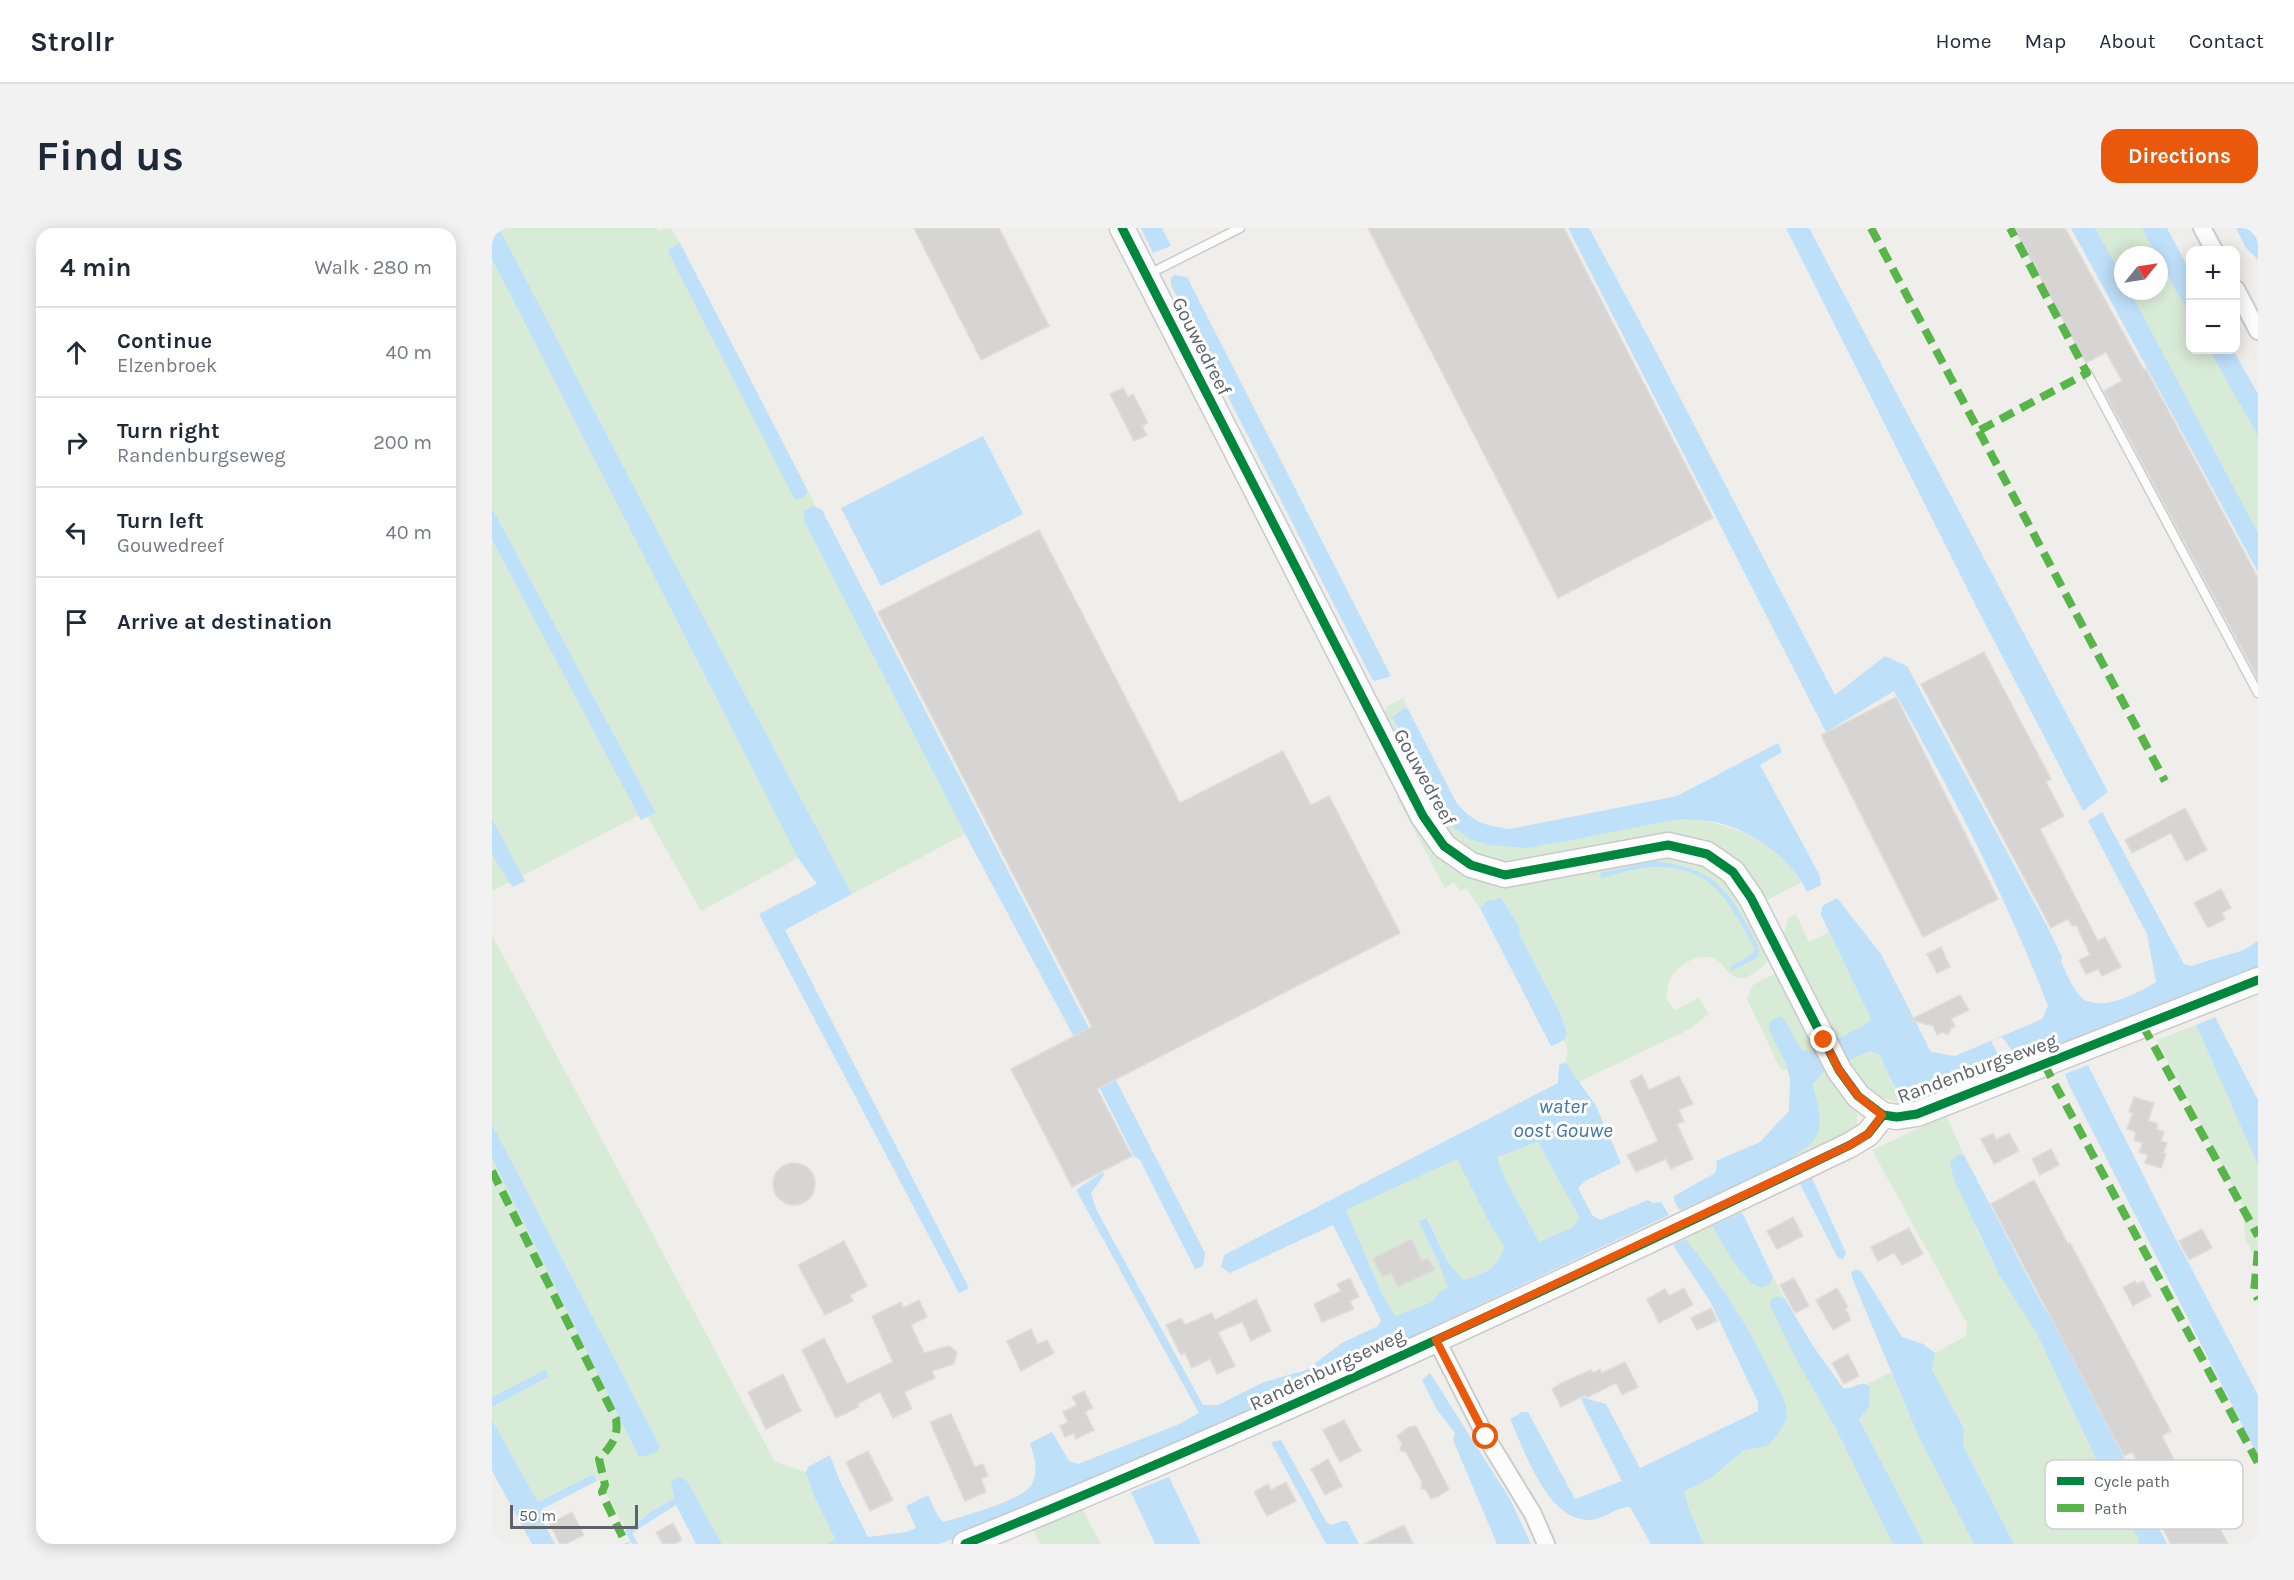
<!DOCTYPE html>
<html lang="en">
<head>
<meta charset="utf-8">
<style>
	:root { --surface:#fff; --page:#f2f2f3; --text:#1f2937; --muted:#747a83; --line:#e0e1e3; --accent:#ea580c }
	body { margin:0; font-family:Karla,sans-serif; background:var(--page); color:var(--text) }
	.controls { position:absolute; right:18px; top:18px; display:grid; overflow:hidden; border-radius:12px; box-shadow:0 3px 15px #0003 }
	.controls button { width:54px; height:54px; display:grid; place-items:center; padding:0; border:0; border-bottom:2px solid var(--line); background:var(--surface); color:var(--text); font:30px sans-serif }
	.compass { position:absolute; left:1622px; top:18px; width:54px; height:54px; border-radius:50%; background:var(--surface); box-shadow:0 3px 15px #0003; rotate:60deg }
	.scale { position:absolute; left:18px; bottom:15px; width:128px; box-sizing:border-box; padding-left:6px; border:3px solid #5f6368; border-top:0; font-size:16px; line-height:21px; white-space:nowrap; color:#5f6368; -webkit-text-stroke:4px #fff; paint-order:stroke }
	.stop { position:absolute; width:18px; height:18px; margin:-14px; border:4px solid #ea580c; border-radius:50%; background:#fff }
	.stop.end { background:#ea580c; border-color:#fff; box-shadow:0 2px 6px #0008 }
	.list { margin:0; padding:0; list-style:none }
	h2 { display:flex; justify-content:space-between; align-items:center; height:78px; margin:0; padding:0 24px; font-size:26px }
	h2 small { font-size:20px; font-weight:400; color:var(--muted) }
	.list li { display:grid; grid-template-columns:39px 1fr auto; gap:18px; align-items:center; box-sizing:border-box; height:90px; padding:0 24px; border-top:2px solid var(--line) }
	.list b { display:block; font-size:22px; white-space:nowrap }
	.list p { margin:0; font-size:20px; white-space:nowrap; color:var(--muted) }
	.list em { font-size:20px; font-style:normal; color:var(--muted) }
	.icon { flex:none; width:33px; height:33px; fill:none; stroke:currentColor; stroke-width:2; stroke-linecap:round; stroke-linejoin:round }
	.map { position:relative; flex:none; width:1766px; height:1316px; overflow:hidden; border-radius:18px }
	header { display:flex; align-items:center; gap:36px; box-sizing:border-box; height:84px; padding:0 30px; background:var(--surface); border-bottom:2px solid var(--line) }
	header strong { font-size:28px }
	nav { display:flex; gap:33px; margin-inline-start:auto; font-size:21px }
	.intro { display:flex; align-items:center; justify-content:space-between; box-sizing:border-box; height:144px; padding:0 36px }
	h1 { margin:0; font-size:42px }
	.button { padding:15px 27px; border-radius:18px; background:var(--accent); color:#fff; font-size:21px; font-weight:700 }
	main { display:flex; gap:36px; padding:0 36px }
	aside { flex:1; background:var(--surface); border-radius:18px; box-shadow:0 3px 15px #0003 }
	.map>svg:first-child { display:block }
	.green { fill:#d8ebd6; fill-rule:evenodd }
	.water { fill:#bfe0f9; fill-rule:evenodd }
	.pier { fill:#efeeea }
	.building { fill:#d6d5d3; stroke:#deddd9; stroke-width:1.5 }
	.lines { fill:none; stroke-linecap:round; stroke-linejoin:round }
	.lane-casing { stroke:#cbcccc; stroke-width:11 }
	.street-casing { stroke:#cbcccc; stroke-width:20 }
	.secondary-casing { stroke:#cacacb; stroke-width:27 }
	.lane { stroke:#fdfcfc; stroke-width:8 }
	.street { stroke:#fdfcfc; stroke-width:16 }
	.secondary { stroke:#fdfcfc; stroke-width:24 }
	.quiet { stroke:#58b549; stroke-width:8; stroke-dasharray:15 8; stroke-linecap:butt }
	.cycleway-casing { stroke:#fff; stroke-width:13 }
	.cycleway { stroke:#00873e; stroke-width:9 }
	.route { stroke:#ea580c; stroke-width:8 }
	.labels { text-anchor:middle; stroke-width:6; stroke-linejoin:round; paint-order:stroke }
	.street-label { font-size:20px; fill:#5f6368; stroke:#fff }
	.water-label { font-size:21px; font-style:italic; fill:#4174aa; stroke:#fff }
	.key { fill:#fff; stroke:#cfd0d2; stroke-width:1.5 }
	.key-label { font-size:16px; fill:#5f6368 }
</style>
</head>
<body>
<header>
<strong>Strollr</strong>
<nav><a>Home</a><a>Map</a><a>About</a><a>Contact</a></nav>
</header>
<div class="intro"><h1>Find us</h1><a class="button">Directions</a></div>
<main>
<aside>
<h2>4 min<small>Walk · 280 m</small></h2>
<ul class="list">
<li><svg class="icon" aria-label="ahead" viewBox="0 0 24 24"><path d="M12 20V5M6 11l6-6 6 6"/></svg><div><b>Continue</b><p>Elzenbroek</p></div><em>40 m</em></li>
<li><svg class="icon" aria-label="right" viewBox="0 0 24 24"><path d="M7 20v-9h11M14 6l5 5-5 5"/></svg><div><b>Turn right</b><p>Randenburgseweg</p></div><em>200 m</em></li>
<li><svg class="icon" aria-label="left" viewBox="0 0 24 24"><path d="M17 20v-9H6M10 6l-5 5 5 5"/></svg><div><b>Turn left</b><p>Gouwedreef</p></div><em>40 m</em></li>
<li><svg class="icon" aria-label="arrive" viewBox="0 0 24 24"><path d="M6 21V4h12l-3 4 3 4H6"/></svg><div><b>Arrive at destination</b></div></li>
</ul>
</aside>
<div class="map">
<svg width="1766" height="1316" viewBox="0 0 1766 1316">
	<rect width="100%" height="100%" fill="#efeeea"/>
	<g class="green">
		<polygon points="7,0 165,0 166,3 179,0 188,15 175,23 315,267 316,263 324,279 321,278 312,287 312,293 473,606 360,666 152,278"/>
		<polygon points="1603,0 1650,0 1665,27 1631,27 1631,51"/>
		<polygon points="0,31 306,630 209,683 156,589 164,585 0,280"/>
		<polygon points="1667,31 1698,88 1698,122 1717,122 1766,208 1766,305 1638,63 1667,63"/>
		<polygon points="0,312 147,587 30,648 0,591"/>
		<path d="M911,470L916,481C909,480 904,484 900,489L952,586L978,611C1025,608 1073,607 1120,603C1143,601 1166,591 1188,591C1230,590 1290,615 1310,654L1273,673L1212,613L1195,609L1174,607L1015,635C984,629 965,618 943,593L891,490L894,479Z"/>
		<path d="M904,568C921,575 927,598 937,613C949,630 963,640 980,649L1177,627L1213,638L1228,647L1243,661L1280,726C1275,737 1252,758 1240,747C1234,743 1230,734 1223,731C1206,724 1185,737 1177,753C1175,757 1175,766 1174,771L1183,782L1207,770L1217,786L1196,802L1078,858L1073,834L1076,823L1072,812L1075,806L1070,789L1028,707L1027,699L1011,670L996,673L988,680L974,660L968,663L962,654L953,660ZM1162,633L1211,646L1231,660L1267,724L1238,739L1260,726L1262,720C1239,677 1221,638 1164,639C1146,639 1127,646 1109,649Z"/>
		<polygon points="0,626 18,654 0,663"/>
		<polygon points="1304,686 1317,714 1337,704 1379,791 1374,796 1344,812 1291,710 1296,690"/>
		<polygon points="0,707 283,1234 314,1244 321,1266 343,1311 335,1316 230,1316 195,1253 181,1265 182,1270 162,1282 134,1302 107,1252 105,1253 102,1247 46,1274 0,1192 0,1179 56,1149 53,1142 0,1169 0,930 147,1228 163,1225 168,1218 0,896"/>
		<polygon points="1284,745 1327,821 1307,841 1289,842 1255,771 1261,757"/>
		<polygon points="1704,797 1766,937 1766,1036 1753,1010 1751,979 1665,812"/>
		<path d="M1377,823L1388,827L1399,854L1440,868L1507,838L1509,844L1418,876C1382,871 1374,864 1354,833Z"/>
		<polygon points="1338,842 1354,871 1365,883 1365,899 1356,909 1190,987 1187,982 1281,940 1296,931 1329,893 1321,858 1332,844"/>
		<polygon points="1454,888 1472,927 1467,927 1485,1003 1506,1045 1545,1106 1611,1246 1647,1312 1645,1316 1522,1316 1471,1217 1471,1201 1440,1142 1443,1125 1474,1108 1475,1095 1380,922"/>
		<polygon points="1046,914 1087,989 1081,999 1047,1015 1013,950 1005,929"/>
		<path d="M965,930L1000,1000L1012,1017C1007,1040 992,1046 971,1052L956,1034L936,990L926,993L947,1035L957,1059L948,1064L938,1075L903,1089L890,1066L854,982Z"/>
		<path d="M1220,998L1243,1035L1278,1055L1281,1049L1293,1071L1286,1068L1294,1107L1305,1133L1343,1199L1401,1316H1212L1198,1284L1192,1263L1218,1251L1251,1223L1277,1217C1283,1208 1295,1197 1295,1186C1295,1175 1287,1161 1282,1151C1258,1102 1229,1053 1193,1011Z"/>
		<polygon points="1399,1144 1426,1207 1482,1316 1432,1316 1367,1191 1377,1179 1378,1158 1376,1156"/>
		<polygon points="591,1282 609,1316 548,1316 541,1301"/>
	</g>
	<g class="water">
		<polygon points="0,0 7,0 152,278 360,666 293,702 477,1060 467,1065 267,686 325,656 306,630 0,31"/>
		<polygon points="649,0 670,0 679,18 661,25"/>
		<path d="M1076,0H1097L1161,118L1343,467L1393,428L1415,438L1556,700L1570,729L1569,733C1572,741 1583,765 1590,770C1609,785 1647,765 1664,754L1655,706L1596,593L1610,584L1692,736L1699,738L1752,722L1766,713V738C1724,755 1682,774 1639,791C1595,808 1549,821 1505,839C1486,847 1443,872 1424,869C1401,866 1396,845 1388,827L1377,823L1332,844L1321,857C1325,874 1332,891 1325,907C1313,933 1214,970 1187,982L1182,972V968L1223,945L1225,939L1224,933L1268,914L1297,883L1298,852L1294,835L1277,803V794L1288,788C1301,797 1303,826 1321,824L1374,796L1379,791L1329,687L1330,678L1345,670L1389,726L1439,824L1463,828L1550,791L1556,778C1514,669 1460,564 1402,463L1334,504Z"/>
		<polygon points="1294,0 1317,0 1616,564 1591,583 1485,380"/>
		<polygon points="1579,0 1603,0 1629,46 1631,51 1631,63 1638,63 1766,305 1766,344"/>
		<polygon points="1650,0 1675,0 1698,43 1698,88 1667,31 1667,27 1665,27"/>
		<polygon points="1744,0 1766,0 1766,32 1754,20"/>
		<path d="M188,15L316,263C314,268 308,271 303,272L175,22Z"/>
		<polygon points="682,47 695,49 899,448 883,453 880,451 679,57 679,50"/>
		<polygon points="1717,122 1741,122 1766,166 1766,208"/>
		<polygon points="491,208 531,286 389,358 349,280"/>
		<polygon points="321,278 330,282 713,1025 711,1038 703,1041 648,932 642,928 581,807 473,606 312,293 312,283"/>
		<polygon points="0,280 164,585 149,592 0,312"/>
		<path d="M912,480L916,481L964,574C980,594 994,598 1018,601L1185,568L1286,515L1290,524L1268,537L1328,648L1329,657L1315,664C1300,632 1267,608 1234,597C1219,592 1202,592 1187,591L1037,620L998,617L978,611L962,600L952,586L900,489Z"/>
		<polygon points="0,591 33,653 21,659 11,645 0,626"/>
		<path d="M1162,633C1227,641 1237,663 1266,717L1267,724L1265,730L1239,743L1238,739L1260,726L1262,720C1239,677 1221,638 1164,639C1146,639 1126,646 1109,650L1108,645Z"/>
		<polygon points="1010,670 1027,699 1028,707 1070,789 1075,806 1072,812 1059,818 988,680 995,673"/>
		<polygon points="1723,789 1766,872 1766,937 1704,797"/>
		<path d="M1073,834L1104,878L1129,935L1093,953L1086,960L1100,987L1108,992L1156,972L1161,975L1169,974L1177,987L825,1154L510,1292L447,1316H335L343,1311L321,1266L314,1244L316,1239L338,1227L347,1251L376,1309L415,1304L424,1300L414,1278L436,1267L446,1288L451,1294C469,1289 533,1272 540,1256C547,1241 542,1230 538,1215L560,1204L577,1233L586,1236L685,1197L707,1185L584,962L611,944L612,947L599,965L604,981L711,1177H726L772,1154L814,1142L850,1115L886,1098L889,1092L841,997L738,1045L729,1039L732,1027L1066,855L1067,837ZM1046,914L1087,989L1081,999L1047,1014L1013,950L1005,929ZM965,931L1000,1000L1012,1018C1007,1040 992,1046 971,1052L956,1034L935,990L926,993L947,1035L956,1059L948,1064L938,1075L903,1088L890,1066L854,982Z"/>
		<polygon points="1596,837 1678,1000 1766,1167 1766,1228 1577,857 1573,846"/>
		<polygon points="0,896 168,1218 163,1225 147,1229 0,930"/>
		<polygon points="1467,927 1472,927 1550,1076 1577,1120 1675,1316 1645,1316 1647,1312 1611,1246 1545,1106 1506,1045 1463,954 1458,937 1459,932"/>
		<polygon points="1320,950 1354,1025 1351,1031 1346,1030 1308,956"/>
		<path d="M1250,984L1281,1049C1267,1087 1228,1010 1220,998Z"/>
		<path d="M1193,1011C1229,1053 1258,1102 1282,1151C1287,1161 1295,1175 1295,1186C1295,1197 1283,1208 1277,1217L1251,1223L1218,1251L1192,1263L1198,1284L1212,1316H1159L1138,1279C1124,1279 1112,1291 1099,1292C1055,1294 1033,1223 1018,1191L1030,1184H1036L1083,1271L1130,1253L1088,1169L1114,1176L1148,1240L1266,1183V1174L1219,1075L1181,1017Z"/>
		<polygon points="1364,1041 1369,1043 1410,1109 1431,1116 1443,1125 1440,1142 1472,1201 1471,1217 1522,1316 1482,1316 1426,1207 1362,1055 1359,1044"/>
		<path d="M1286,1068L1293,1071L1321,1118L1351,1160C1361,1162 1369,1151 1378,1158L1377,1179L1367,1191L1432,1316H1401L1343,1199L1305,1133L1278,1077L1279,1071Z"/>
		<polygon points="53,1142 55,1143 56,1149 0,1179 0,1169"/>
		<polygon points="938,1145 1019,1273 1039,1316 1005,1316 961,1212 963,1205 945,1182 930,1152"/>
		<polygon points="0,1192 46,1274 102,1246 105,1253 50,1281 48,1288 63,1316 40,1316 0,1243"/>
		<polygon points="789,1212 835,1295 840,1297 850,1293 855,1293 867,1316 834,1316 779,1214"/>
		<polygon points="188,1249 195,1253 230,1316 204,1316 184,1277 140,1305 146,1316 140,1316 133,1303 162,1282 182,1270 179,1253"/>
		<polygon points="677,1249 709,1316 663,1316 639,1264"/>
	</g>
	<polygon class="pier" points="1510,809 1526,831 1507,838 1505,824 1499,813"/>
	<g class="building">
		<polygon points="422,0 507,0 557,98 489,132"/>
		<polygon points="876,0 1072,0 1221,290 1066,370"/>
		<polygon points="1522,0 1573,0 1652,142 1654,141 1766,350 1766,451 1612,163 1630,153 1614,124 1594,135"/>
		<polygon points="631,160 636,169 641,166 656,195 650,198 655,207 642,213 618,166"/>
		<polygon points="547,302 688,575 791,523 819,577 837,568 908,705 605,861 640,928 580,959 519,841 600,799 386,384"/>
		<polygon points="1492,424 1559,551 1554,554 1572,588 1548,601 1606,713 1613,709 1629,739 1610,748 1606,741 1594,746 1587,732 1598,727 1584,697 1580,698 1576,691 1559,700 1429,456"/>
		<polygon points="1404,469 1506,671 1431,709 1329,507"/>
		<polygon points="1693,580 1715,622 1694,633 1679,605 1640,625 1633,612"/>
		<polygon points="1729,661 1739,680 1730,685 1733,691 1716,700 1702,675"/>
		<polygon points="1449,719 1458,739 1445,745 1435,726"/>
		<polygon points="1468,767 1477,782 1459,791 1463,798 1459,800 1456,807 1450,804 1445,807 1441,798 1418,792"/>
		<polygon points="1150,847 1157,862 1187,848 1201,876 1187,882 1192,893 1185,896 1201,931 1179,941 1174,931 1144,944 1135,927 1166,913 1138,853"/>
		<polygon points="1642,869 1662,875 1656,893 1666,896 1664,901 1672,904 1669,913 1675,915 1671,925 1674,926 1669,940 1653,935 1656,927 1647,924 1651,915 1642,912 1644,904 1635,901 1641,885 1637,884"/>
		<polygon points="1501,905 1504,912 1517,905 1527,923 1502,936 1489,911"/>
		<polygon points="1559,921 1567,937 1548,947 1540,931"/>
		<circle cx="302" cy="956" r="21"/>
		<polygon points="1542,952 1576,1016 1578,1015 1679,1203 1670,1208 1693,1253 1701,1249 1736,1316 1679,1316 1656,1272 1664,1268 1640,1224 1632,1228 1499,976"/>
		<polygon points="1301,989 1311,1008 1285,1021 1275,1003"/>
		<polygon points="1417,1000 1431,1026 1410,1037 1402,1025 1386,1033 1379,1019"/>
		<polygon points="1710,1001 1720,1020 1697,1032 1687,1013"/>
		<polygon points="920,1011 930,1033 936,1030 943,1042 906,1059 899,1045 890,1049 881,1030"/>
		<polygon points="352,1013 375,1058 358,1067 361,1073 333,1087 306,1037"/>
		<polygon points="858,1050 867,1069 858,1073 862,1081 830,1094 822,1076 849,1063 845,1056"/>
		<polygon points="1302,1050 1317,1078 1303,1085 1288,1057"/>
		<polygon points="1643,1053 1645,1056 1651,1053 1659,1068 1641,1078 1631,1059"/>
		<polygon points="1192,1060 1201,1077 1167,1095 1155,1071 1173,1061 1177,1068"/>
		<polygon points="1345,1060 1356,1079 1353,1080 1359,1092 1341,1102 1324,1072"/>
		<polygon points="764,1071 779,1103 759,1113 750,1094 726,1104 743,1138 725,1146 718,1131 700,1140 693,1125 689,1127 674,1097 689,1090 693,1097 720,1085 723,1092"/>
		<polygon points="427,1072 435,1089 419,1097 432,1125 457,1118 465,1124 462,1136 440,1143 443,1150 412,1164 420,1181 401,1190 388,1164 365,1176 367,1179 344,1190 310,1122 332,1110 355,1156 401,1134 380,1088 409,1074 411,1080"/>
		<polygon points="1219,1080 1225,1093 1205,1102 1199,1090"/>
		<polygon points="539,1101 546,1116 555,1112 562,1125 529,1143 515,1113"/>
		<polygon points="1356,1126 1367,1148 1352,1156 1340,1135"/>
		<polygon points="1133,1134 1146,1159 1130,1167 1124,1155 1094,1170 1093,1167 1069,1179 1060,1161 1067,1157 1067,1156 1099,1142 1101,1145 1108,1141 1110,1145"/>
		<polygon points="291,1146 309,1183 274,1201 256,1164"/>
		<polygon points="592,1163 601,1180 593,1184 602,1202 584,1211 582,1205 573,1209 568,1198 576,1194 571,1184 585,1177 580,1169"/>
		<polygon points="459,1186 483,1239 491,1236 496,1248 489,1251 494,1264 473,1273 438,1194"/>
		<polygon points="852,1192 869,1223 848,1234 831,1202"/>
		<polygon points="924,1198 957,1261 945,1269 939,1271 934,1262 929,1261 930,1254 914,1224 908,1222 910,1216 905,1208 917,1199"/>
		<polygon points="376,1223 401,1272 378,1283 354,1234"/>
		<polygon points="836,1231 850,1258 833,1267 819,1241"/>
		<polygon points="794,1254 804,1273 775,1288 762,1264 776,1256 779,1262"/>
		<polygon points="80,1284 92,1307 74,1316 68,1316 58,1296"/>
		<polygon points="181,1295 190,1312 182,1316 171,1316 164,1304"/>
		<polygon points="912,1297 921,1316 872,1316"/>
	</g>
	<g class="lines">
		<defs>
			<g id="lane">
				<polyline points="655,47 748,0"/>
				<polyline points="1595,145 1766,465"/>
			</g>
			<g id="street">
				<polyline points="1710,0 1722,22"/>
				<polyline points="1744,61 1766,103"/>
				<polyline points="944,1111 994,1209 1041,1286 1054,1316"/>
			</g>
			<g id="secondary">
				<polyline points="630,0 931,588 952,618 979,637 1013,647 1176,617 1215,626 1241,644 1259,670 1347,842 1366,868 1391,887"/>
				<path d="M473,1316C773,1195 1066,1057 1358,917L1376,906L1391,887L1405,889L1425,886L1766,752"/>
			</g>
		</defs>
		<use href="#lane" class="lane-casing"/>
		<use href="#street" class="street-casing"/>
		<use href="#secondary" class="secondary-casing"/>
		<use href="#lane" class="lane"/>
		<use href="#street" class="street"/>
		<use href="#secondary" class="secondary"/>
		<g class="quiet">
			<polyline points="1379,0 1673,553"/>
			<polyline points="1488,202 1595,145 1518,0"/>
			<polyline points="1651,798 1766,1008"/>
			<polyline points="1552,836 1766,1235"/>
			<path d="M0,943L124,1191C127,1209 119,1218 107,1231L113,1257L110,1264L112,1270L134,1316"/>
			<polyline points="1766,1023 1762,1064 1766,1071"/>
		</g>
		<defs>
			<g id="cycleway">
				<polyline points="630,0 931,588 952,618 979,637 1013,647 1176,617 1215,626 1241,644 1259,670 1347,842 1366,868 1391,887"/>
				<path d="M473,1316C773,1195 1066,1057 1358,917L1376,906L1391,887L1405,889L1425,886L1766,752"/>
			</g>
		</defs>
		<use href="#cycleway" class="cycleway-casing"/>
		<use href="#cycleway" class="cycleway"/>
	</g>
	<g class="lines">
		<polyline class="route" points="994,1209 944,1112 1358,917 1376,906 1390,887 1366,868 1347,842 1332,812"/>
	</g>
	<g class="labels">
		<g class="street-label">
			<text transform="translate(710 118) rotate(63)" y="7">Gouwedreef</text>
			<text transform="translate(933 549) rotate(61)" y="7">Gouwedreef</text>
			<text transform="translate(1485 840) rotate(-20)" y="7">Randenburgseweg</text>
			<text transform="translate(835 1141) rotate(-25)" y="7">Randenburgseweg</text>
		</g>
		<g class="water-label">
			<text x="1071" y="885">water<tspan x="1071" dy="24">oost Gouwe</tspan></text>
		</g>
	</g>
	<rect x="1553" y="1232" width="198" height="69" rx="9" class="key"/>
	<rect x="1565" y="1249" width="27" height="8" fill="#00873e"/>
	<rect x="1565" y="1276" width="27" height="8" fill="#58b549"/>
	<g class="key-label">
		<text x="1602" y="1259">Cycle path</text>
		<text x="1602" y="1286">Path</text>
	</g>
</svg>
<div class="controls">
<button>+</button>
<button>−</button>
</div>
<svg class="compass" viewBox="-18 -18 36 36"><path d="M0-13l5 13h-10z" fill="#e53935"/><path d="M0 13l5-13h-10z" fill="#747a83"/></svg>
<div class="scale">50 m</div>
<div class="stop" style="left:994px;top:1209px"></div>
<div class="stop end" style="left:1332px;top:812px"></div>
</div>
</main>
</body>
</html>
